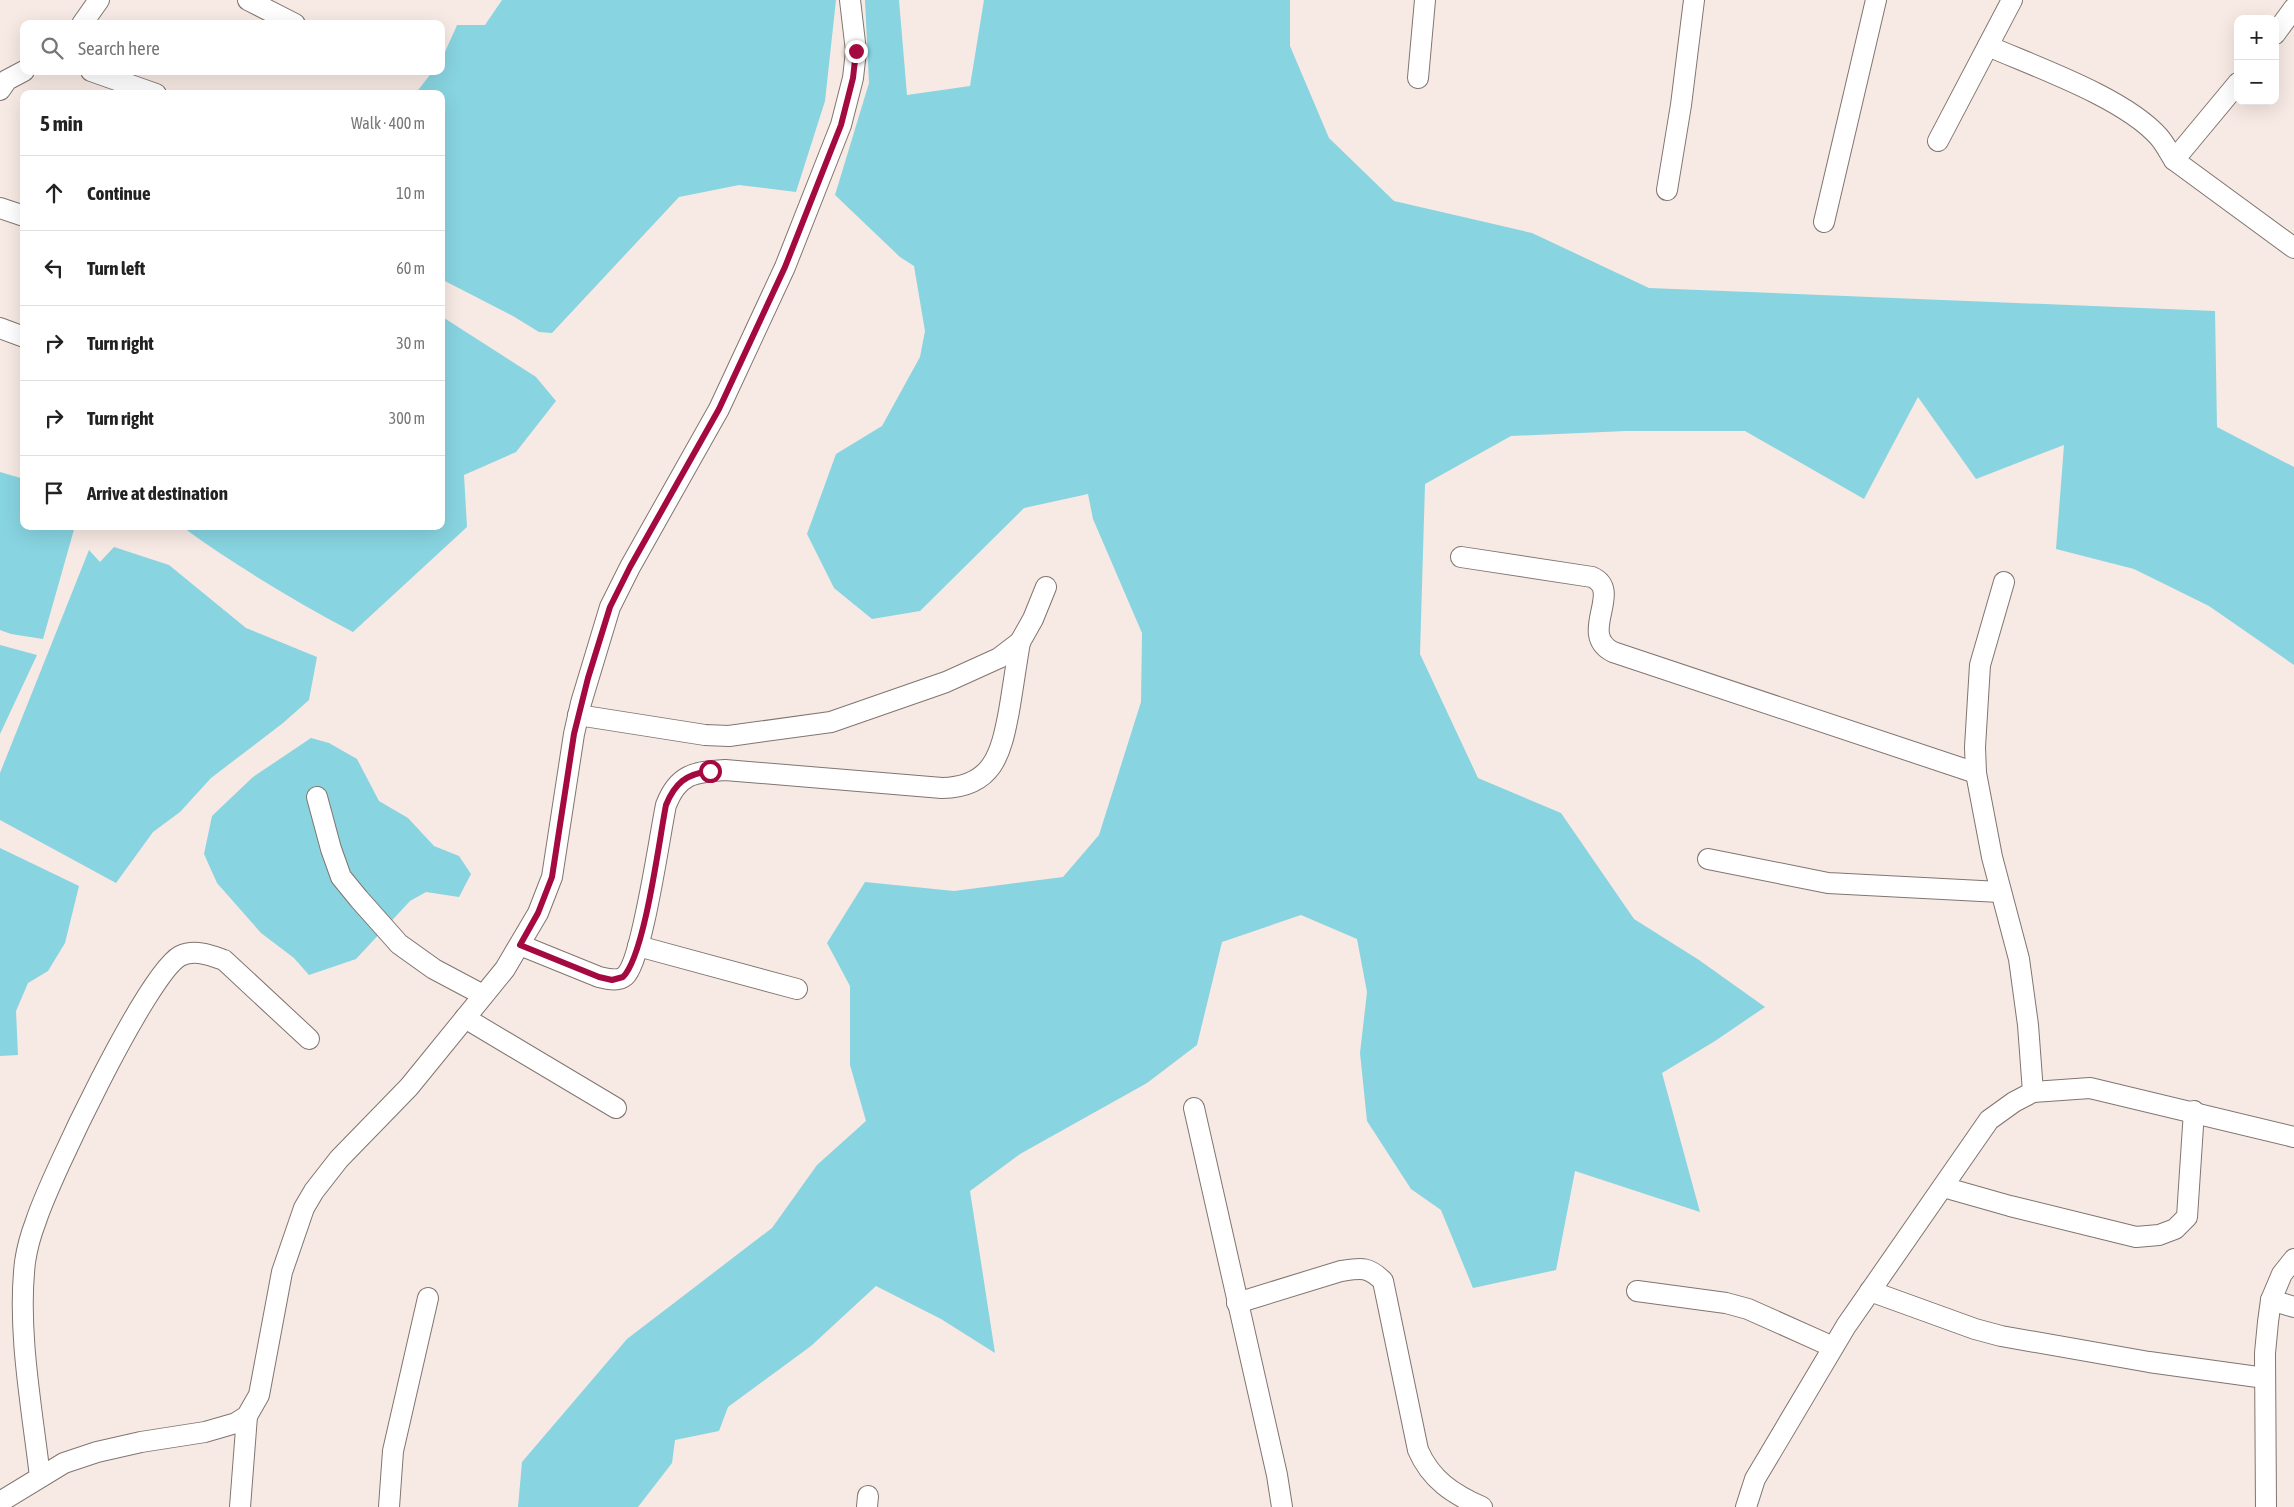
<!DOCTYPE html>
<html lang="en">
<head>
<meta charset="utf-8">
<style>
	:root { --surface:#fff; --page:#f2f2f2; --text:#222; --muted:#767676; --line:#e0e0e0 }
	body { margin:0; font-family:"Asap Condensed",sans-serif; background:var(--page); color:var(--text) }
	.controls { position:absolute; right:15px; top:15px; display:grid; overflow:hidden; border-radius:10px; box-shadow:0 5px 20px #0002 }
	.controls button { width:45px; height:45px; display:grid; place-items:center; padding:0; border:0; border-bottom:1px solid var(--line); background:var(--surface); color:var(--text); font:25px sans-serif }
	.stop { position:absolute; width:15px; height:15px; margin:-11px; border:4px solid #a40a40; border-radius:50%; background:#fff }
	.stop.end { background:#a40a40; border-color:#fff; box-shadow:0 1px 5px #0008 }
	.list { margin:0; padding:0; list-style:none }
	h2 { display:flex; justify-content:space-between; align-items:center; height:65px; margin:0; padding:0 20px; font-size:21px }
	h2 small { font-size:16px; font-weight:400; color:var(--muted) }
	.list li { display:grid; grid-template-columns:32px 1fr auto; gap:15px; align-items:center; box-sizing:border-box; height:75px; padding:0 20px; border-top:1px solid var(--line) }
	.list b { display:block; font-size:19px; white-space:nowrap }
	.list em { font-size:16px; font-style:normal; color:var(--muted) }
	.icon { flex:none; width:28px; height:28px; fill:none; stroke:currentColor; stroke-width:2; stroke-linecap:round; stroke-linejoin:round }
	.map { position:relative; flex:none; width:2294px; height:1507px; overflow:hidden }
	.search { position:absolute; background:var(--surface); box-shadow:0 5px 20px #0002; left:20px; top:20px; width:425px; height:55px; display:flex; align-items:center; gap:12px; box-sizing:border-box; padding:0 18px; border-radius:10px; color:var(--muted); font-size:19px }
	.panel { position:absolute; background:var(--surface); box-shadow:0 5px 20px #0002; left:20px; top:90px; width:425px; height:440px; border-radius:10px }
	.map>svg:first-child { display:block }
	.water { fill:#88d4e1 }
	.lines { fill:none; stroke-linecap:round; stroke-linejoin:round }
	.minor-casing { stroke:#81756f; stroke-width:22 }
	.minor { stroke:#fff; stroke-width:20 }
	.route { stroke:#a40a40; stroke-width:6 }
</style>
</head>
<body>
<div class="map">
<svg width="2294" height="1507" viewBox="0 0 2294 1507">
	<rect width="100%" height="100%" fill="#f7e9e3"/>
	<g class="water">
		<path d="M502,0H836L825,101L796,192L739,185L679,197L552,333L539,332L513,316L441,279V94H415L433,71H441C441,56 451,40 457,25H485Z"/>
		<polygon points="865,0 899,0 907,95 970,86 984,0 1290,0 1290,46 1329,138 1394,201 1532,233 1649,288 2215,311 2217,427 2294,467 2294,665 2209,606 2134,569 2056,549 2064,445 1976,479 1918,397 1864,499 1745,431 1626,431 1511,436 1425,484 1420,654 1478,778 1561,813 1634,919 1699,960 1765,1007 1715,1041 1662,1073 1700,1212 1575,1171 1556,1270 1473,1288 1441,1210 1411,1189 1367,1121 1360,1053 1367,992 1357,939 1301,915 1222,942 1197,1045 1147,1083 1020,1154 970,1191 995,1353 941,1319 876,1286 811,1346 728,1407 719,1431 675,1440 672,1463 638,1507 518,1507 522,1462 627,1339 772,1228 817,1165 866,1121 850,1065 850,986 827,943 865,882 954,891 1063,877 1099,835 1141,702 1142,633 1093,519 1088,494 1024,508 920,611 872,619 834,588 807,534 836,454 882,426 920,357 925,331 914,266 900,257 835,195 869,83"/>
		<path d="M441,316L536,377L556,401L516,452L464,475L467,527L353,632C293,600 236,566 181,526H441Z"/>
		<polygon points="0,472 24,479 24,526 75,526 43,639 11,634 0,630"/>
		<polygon points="114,547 169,565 246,628 317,657 309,700 283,723 211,778 180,812 153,832 116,883 0,820 0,773 89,550 100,562"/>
		<polygon points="0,645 37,655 0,734"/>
		<polygon points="311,738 329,743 357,759 379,801 408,818 434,846 459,856 471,874 459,897 426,892 410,901 356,959 309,975 294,958 261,933 217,883 204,854 212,816 253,777"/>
		<polygon points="0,848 79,886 65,943 48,971 28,983 16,1011 18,1055 0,1056"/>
	</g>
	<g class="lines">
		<defs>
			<g id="minor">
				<polyline points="248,0 295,24"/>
				<polyline points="82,24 99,0"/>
				<polyline points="2275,34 2294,8"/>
				<path d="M1988,46C2036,67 2125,98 2159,137C2165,144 2169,152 2174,160"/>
				<polyline points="91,71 156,94"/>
				<polyline points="1418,78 1425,0"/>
				<polyline points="2238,83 2174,160 2294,248"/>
				<polyline points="0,90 7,80 24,71"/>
				<polyline points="1938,141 2012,0"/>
				<polyline points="1667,190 1681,105 1694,0"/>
				<polyline points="0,208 24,216"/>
				<polyline points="1824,222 1876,0"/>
				<polyline points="0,328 24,337"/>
				<path d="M1461,557L1592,577C1624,591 1577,634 1613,652L1976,773"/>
				<polyline points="2004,582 1980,665 1975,747 1976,773 1992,857 2019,959 2028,1025 2033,1092"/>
				<polyline points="578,715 705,735 729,736 831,722 946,682 999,658 1020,642 1033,619 1046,587"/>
				<polyline points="317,797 331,849 341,877 359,899 399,944 434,969 483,995"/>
				<polyline points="1708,859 1828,883 2000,892"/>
				<path d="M520,945L599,977C608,979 618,982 625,976C642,962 660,833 666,805C678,774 694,772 725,770L942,788C993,787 1001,754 1009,711C1013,688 1016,665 1020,642"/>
				<polyline points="638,946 797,989"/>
				<polyline points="465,1018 616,1108"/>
				<polyline points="1194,1108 1277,1475 1282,1507"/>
				<polyline points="1943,1187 2010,1206 2136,1237 2159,1235 2175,1229 2187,1217 2194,1111"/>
				<polyline points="1637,1291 1726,1303 1748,1309 1833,1347"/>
				<polyline points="1870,1291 1975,1329 2001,1336 2149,1362 2265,1378"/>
				<polyline points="2271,1300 2294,1307"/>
				<path d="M1237,1303L1341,1271C1361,1268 1368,1266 1383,1281L1418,1450C1431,1480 1453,1494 1482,1507"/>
				<path d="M40,1477C32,1408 17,1331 25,1262C27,1248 31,1234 36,1221C50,1178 147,974 180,956C195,949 210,955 224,960L309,1039"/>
				<polyline points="0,1502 64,1463 97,1452 141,1442 205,1432 236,1423 247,1416 259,1395 282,1272 304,1208 314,1191 339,1159 409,1087 505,969 538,913 552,877 574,734 581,703 610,607 630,567 719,409 785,267 841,125 853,78 856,51 850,0"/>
				<polyline points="240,1507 247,1416"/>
				<polyline points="389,1507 393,1451 428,1298"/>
				<polyline points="867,1507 868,1496"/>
				<polyline points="1746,1507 1755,1479 1846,1326 1989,1120 2014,1102 2033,1092 2090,1088 2294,1137"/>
				<polyline points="2266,1507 2265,1353 2268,1322 2271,1300 2282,1274 2294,1259"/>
			</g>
		</defs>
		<use href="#minor" class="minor-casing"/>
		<use href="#minor" class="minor"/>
	</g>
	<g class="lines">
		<path class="route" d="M710,771C686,774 675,783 666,805C659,840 645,955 623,977L612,980L599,977L520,945L538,913L552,877L574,734L588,678L610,607L630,567L719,409L785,267L841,125L853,78L856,51"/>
	</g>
</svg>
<div class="controls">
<button>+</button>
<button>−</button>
</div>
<div class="stop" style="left:710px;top:771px"></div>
<div class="stop end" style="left:856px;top:51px"></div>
<div class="search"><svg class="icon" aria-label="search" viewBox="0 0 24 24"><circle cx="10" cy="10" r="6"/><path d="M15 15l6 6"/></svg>Search here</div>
<section class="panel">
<h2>5 min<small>Walk · 400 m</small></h2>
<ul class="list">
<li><svg class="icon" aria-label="ahead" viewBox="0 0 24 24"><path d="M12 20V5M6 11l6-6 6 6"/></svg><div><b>Continue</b></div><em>10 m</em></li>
<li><svg class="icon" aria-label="left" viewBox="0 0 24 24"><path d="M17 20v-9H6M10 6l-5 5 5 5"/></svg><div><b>Turn left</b></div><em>60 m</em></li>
<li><svg class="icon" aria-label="right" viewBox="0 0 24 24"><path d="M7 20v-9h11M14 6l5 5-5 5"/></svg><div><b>Turn right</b></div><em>30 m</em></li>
<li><svg class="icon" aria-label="right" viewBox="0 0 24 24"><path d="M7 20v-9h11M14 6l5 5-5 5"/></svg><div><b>Turn right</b></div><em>300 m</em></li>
<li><svg class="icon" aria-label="arrive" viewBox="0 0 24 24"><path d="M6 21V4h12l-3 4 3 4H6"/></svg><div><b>Arrive at destination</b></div></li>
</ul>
</section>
</div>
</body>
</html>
